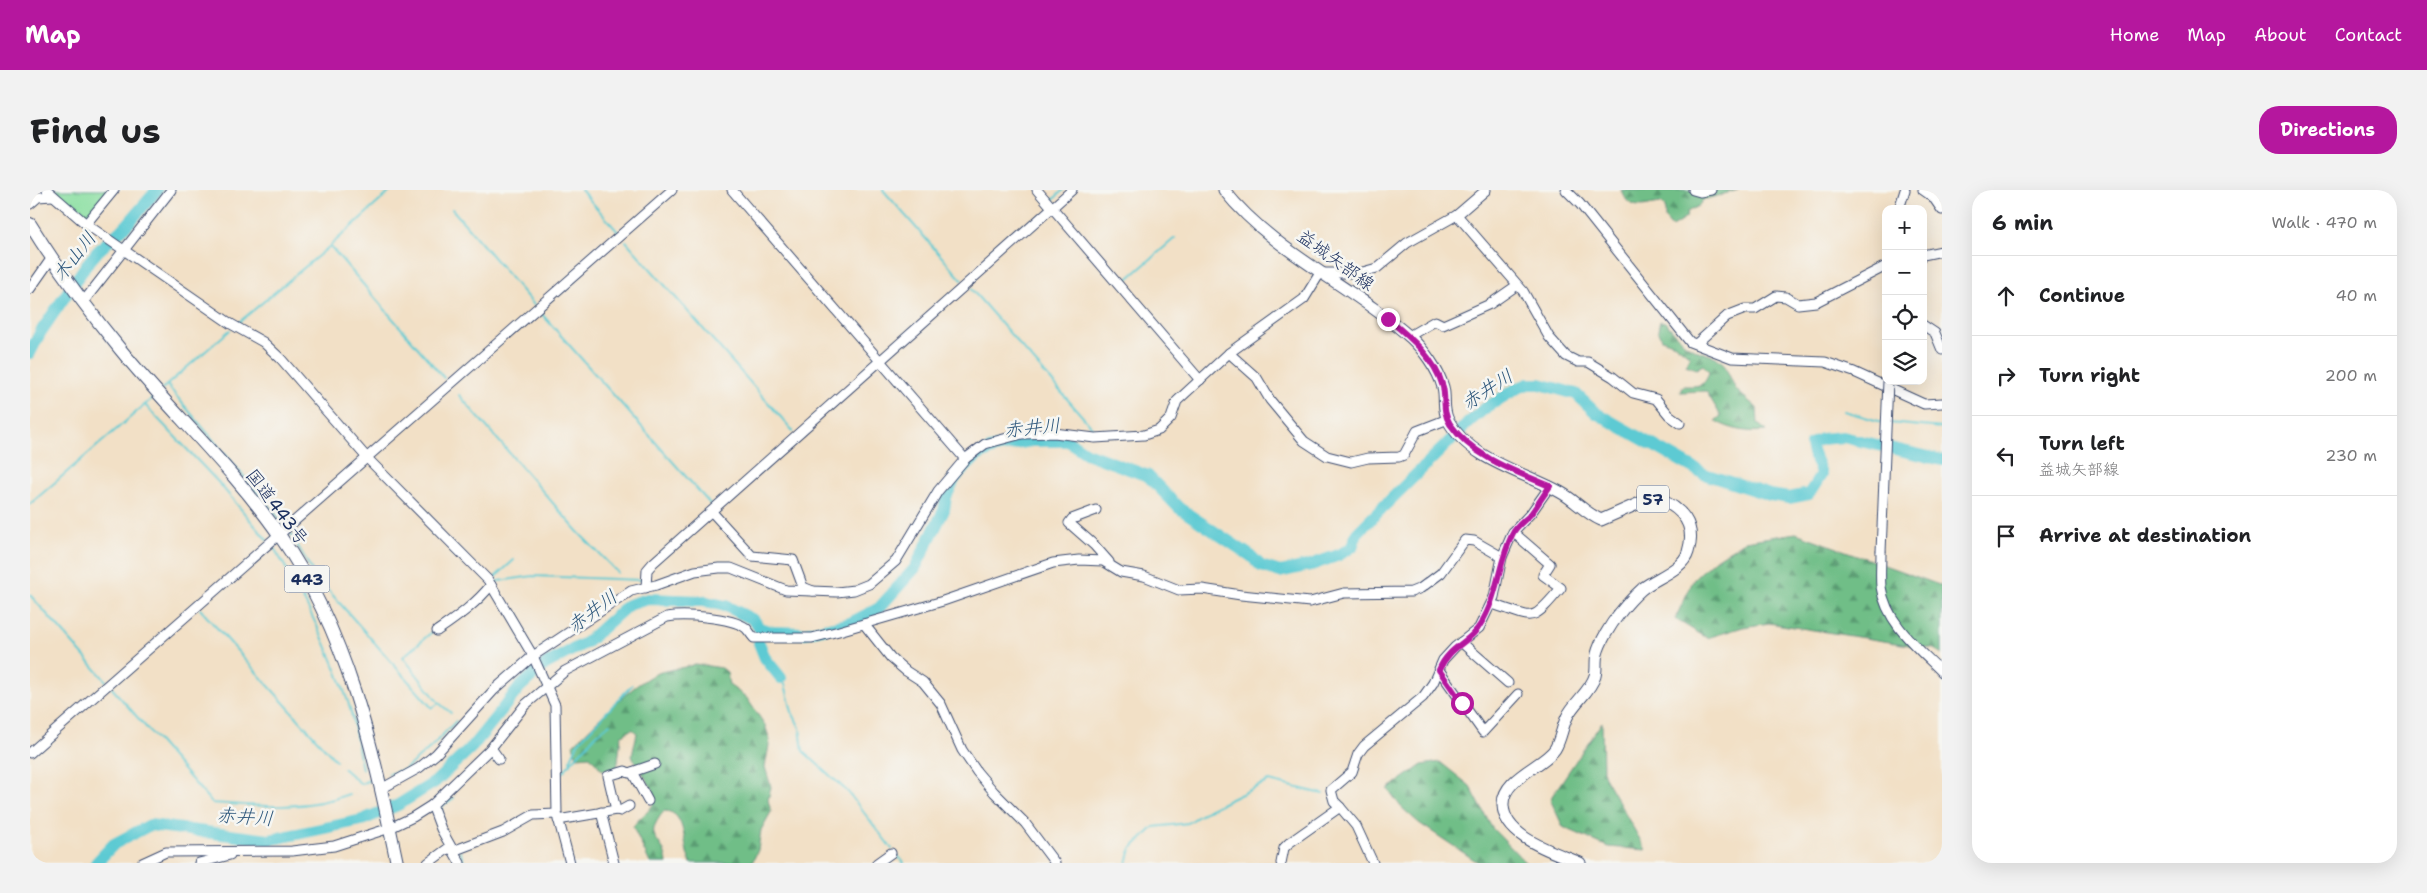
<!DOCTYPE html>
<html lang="en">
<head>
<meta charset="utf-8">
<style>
	:root { --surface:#fff; --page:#f2f2f2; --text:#202124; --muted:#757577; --line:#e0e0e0; --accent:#b5179e }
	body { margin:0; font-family:"Shantell Sans","Klee One",sans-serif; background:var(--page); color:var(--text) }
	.controls { position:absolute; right:15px; top:15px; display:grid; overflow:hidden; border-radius:10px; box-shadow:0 5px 20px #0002 }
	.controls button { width:45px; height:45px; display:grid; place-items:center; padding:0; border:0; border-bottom:1px solid var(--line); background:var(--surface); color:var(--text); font:25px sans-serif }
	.stop { position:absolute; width:15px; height:15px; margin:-11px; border:4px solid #b5179e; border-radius:50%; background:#fff }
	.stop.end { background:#b5179e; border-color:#fff; box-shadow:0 1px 5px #0008 }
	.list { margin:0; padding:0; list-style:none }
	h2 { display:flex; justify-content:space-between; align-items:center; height:65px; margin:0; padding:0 20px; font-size:21px }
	h2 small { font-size:16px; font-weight:400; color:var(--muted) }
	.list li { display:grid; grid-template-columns:32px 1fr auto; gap:15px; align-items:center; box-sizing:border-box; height:80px; padding:0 20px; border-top:1px solid var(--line) }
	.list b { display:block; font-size:19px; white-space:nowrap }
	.list p { margin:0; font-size:16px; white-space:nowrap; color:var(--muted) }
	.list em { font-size:16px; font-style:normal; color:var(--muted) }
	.icon { flex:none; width:28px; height:28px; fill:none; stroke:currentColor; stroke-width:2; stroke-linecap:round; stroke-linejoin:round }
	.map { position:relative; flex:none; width:1912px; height:673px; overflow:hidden; border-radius:20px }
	header { display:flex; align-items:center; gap:30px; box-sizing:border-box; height:70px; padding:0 25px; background:var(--accent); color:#fff }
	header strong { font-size:24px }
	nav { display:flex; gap:28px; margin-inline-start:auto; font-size:18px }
	.intro { display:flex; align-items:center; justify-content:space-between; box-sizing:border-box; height:120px; padding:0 30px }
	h1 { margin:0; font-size:35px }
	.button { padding:12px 22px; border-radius:20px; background:var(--accent); color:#fff; font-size:18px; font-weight:700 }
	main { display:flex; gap:30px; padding:0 30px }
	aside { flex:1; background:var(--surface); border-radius:20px; box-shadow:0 5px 20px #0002 }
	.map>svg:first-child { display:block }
	.green { fill:#8adfa1; stroke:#528780 }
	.forest { fill:url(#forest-firs); stroke:#457672 }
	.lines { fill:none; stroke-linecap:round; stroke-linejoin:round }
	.stream { stroke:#5dcad3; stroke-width:2 }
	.river { stroke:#5dcad3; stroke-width:12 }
	.minor-casing { stroke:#3b4a6e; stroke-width:11 }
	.major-casing { stroke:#3b4a6e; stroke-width:13 }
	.highway-casing { stroke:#3b4a6e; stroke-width:14 }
	.minor { stroke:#fff; stroke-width:9 }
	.major { stroke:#fff; stroke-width:11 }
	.highway { stroke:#fff; stroke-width:12 }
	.minor-bridge-casing { stroke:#3b4a6e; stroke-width:11; stroke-linecap:butt }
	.minor-bridge { stroke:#fff; stroke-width:9 }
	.route { stroke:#b5179e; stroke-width:6 }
	.labels { text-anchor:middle; stroke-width:5; stroke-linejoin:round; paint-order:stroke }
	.shield { fill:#f6f6f2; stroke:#5d6b8a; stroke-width:1 }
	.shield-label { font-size:16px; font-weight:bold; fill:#1b2f5e }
	.street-label { font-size:18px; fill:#1b2f5e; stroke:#f6f6f2 }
	.water-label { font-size:19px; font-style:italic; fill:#2c567b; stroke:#f6f6f2 }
</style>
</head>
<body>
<header>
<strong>Map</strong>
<nav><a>Home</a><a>Map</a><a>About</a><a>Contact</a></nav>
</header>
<div class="intro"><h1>Find us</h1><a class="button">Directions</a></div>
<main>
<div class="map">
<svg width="1912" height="673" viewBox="0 0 1912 673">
	<defs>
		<pattern id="forest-firs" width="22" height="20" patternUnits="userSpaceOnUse" patternTransform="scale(1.25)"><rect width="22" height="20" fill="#6fbe87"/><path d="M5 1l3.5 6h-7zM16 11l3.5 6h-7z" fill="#5a9b72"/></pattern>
	</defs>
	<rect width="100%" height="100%" fill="#f6f6f2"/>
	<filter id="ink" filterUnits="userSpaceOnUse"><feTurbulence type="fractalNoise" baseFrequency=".02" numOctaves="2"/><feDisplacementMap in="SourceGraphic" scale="10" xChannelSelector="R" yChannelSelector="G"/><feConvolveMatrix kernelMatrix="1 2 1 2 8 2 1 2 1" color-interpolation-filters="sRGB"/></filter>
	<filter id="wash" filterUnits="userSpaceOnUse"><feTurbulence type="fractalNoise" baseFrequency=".0096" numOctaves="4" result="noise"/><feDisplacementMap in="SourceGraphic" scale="20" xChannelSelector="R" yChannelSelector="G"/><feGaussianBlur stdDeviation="1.12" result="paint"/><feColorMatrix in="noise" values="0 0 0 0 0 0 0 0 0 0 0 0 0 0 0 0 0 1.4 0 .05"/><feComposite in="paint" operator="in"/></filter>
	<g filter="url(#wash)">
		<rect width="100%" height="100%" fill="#f2e0c6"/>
		<polygon class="green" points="25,0 80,0 56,30"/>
		<g class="forest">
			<path d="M1591,0H1708L1673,10L1670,15L1657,22L1656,28L1642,37L1635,29V17L1631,13C1614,15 1600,23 1591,0Z"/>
			<path d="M1630,131L1635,132L1654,153L1665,160L1686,167L1694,174L1706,200L1727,218L1728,234L1737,241C1718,243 1702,240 1685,231L1691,226L1676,201L1650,202L1653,196C1668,196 1676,197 1679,181L1673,175L1666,179L1656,175L1660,166L1645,154L1632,149L1628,140Z"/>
			<polygon points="1766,343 1912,396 1912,464 1904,459 1739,433 1713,437 1677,448 1645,429 1664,389 1683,371 1715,351"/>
			<path d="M665,474L692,478L697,482L699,495L716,507L735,535L740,550L735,577L741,597L738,610L741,622L731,640L728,660L722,673H661C652,659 658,621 634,621C610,651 635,646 637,673H620L603,637C610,624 628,620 624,602L602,566L607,543L602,539L591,546L587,580H572L560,566L547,567L543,555C565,533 597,499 623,485C636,479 652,479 665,474Z"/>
			<polygon points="1572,532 1573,585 1616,660 1578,657 1533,637 1520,609"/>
			<polygon points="1410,572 1440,596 1462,638 1496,673 1449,673 1389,633 1371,617 1358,599 1392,575"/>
		</g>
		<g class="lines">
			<g class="stream">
				<polyline points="551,0 589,43"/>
				<polyline points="853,0 932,90"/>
				<polyline points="1022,11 1033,0"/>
				<polyline points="422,19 504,115"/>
				<polyline points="596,51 763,241"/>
				<polyline points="1057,51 1093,93 1145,48"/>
				<polyline points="301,57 414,188"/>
				<polyline points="941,99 1066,242"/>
				<polyline points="510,122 681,315"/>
				<polyline points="208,133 300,56 362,0"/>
				<polyline points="137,195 254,334"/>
				<polyline points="132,199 200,140"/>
				<polyline points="429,205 548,342 588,383"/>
				<polyline points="115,215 188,292 237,350"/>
				<polyline points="1814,221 1852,232"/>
				<polyline points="1859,233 1912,238"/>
				<polyline points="0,314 125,206"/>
				<polyline points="261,344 284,384 402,518 409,513 421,523"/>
				<path d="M244,358C273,405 299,456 317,509C325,531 327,556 332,579"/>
				<polyline points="463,389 484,370"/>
				<polyline points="463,392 503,386 612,390"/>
				<polyline points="0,405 76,491"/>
				<polyline points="170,419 306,571"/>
				<polyline points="403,441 373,467 409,513"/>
				<polyline points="755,494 762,522 770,538 773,561 818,602 862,659"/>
				<path d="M81,497L182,613C228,616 275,621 319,604"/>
				<polyline points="540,571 548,553 602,495"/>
				<polyline points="313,578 331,594 339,590"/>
				<polyline points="358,584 374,580 401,557 426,531"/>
				<polyline points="530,585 567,544 580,534"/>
				<polyline points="410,626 412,616 424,608"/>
				<polyline points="430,662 434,671"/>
				<polyline points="865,663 874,673"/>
				<polyline points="1097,673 1101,659 1124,637 1158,633 1178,620 1239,591 1293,604"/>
			</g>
			<g class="river">
				<polyline points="0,163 10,143 57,74 68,61 97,35 127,0"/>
				<polyline points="729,453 735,468 751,488"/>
				<path d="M66,673L84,654L120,635L239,650L332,630L368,615L405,592L442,557L490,497L514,475L557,452L598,415L618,409L672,411L696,416L724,430L729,438L743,442L775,443L820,433L849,418L885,378L914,320L916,307L925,288L947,266L964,258L1001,251H1038L1056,263L1118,286L1149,318L1221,366L1231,376L1250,382L1281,375L1309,365L1322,357L1327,343L1440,231L1454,219L1486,199L1498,194H1510L1546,204L1566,223L1674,284L1740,305L1759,308L1779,304L1791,285C1789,273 1781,265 1781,254L1791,249L1813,247L1912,270"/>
			</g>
		</g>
	</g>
	<g filter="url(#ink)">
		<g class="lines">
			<defs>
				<g id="minor">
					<polyline points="17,0 56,34 201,134 233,152 251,169 338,269 458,390 503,466 525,515 527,624 540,673"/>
					<polyline points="702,0 935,269"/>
					<polyline points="1007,0 1170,190"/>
					<polyline points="1536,0 1550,14 1660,152 1702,168 1795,172 1824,182 1894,214 1912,213"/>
					<polyline points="1663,0 1670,2 1681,0"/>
					<polyline points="1893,0 1903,7 1912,20"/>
					<polyline points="0,14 8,7 22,6"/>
					<polyline points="1869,19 1875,0"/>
					<polyline points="1427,25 1493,101 1519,147 1536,166 1548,172 1558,172 1583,187 1603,203 1626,209 1639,225 1650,233"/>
					<polyline points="56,34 84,0"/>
					<polyline points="1893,65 1912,61"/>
					<polyline points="0,99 21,69"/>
					<polyline points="54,111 141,0"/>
					<polyline points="1893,135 1905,143 1912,160"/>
					<polyline points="1379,146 1405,131 1413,135 1460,114 1486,96"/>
					<polyline points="1666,154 1697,126 1715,119 1725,119 1746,106 1756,107 1768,114 1786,112 1856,76"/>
					<polyline points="1199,163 1227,188 1240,210 1274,251 1297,266 1321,272 1338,268 1369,267 1374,265 1387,241 1418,229"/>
					<polyline points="1066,320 1042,329 1039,333 1064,355 1079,372"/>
					<polyline points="682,322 722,366 763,370 773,397 783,401"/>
					<path d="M1851,362C1851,374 1850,386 1851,397C1856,433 1888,458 1912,482"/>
					<polyline points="616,398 617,380 623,373 1042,0"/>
					<path d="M1461,414C1505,426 1498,437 1531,398L1513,385L1520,374L1483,342"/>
					<polyline points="834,434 861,468 876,481 893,492 911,514 932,560 947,582 964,602 995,633 1025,673"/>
					<path d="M407,441C427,427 446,414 461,395"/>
					<polyline points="1431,452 1478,493"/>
					<polyline points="1409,480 1453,542 1488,504"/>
					<polyline points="461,558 469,569"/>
					<polyline points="0,563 642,0"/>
					<polyline points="602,582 618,611"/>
					<polyline points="351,599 389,578 406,564 464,500 503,466 601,401 626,395 665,381 689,378 701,378 756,400 807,402 824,400 839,394 866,371 908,301 935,269 955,254 992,244 1024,243 1065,248 1114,245 1129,240 1141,228 1147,211 1199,163 1274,109 1290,83 1329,83 1347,78 1377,53 1427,25 1456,0"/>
					<polyline points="402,615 411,639 430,673"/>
					<polyline points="1310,617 1326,636 1343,673"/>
					<polyline points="586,620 578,586 595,581 599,583 625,574"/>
					<polyline points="571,622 584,673"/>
					<polyline points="528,630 586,620 590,621 599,616"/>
					<polyline points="423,661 473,642 503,625 527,624"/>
					<path d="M112,673L136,662L262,661L304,656L360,638L383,627L402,615L461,558L495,515L535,481L637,427C654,424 701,427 716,438C719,441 721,445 724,448H782L809,441L913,411L1023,373L1049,370L1073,371L1091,382L1114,386L1149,400L1172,399L1211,405L1280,412L1314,403L1381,402L1391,398L1411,383L1435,350L1444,351L1472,367"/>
					<polyline points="169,673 200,665"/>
					<polyline points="398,673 420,657"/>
					<polyline points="847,673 861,663"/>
					<polyline points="1251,673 1254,658 1259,653 1310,617 1304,611 1301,600 1322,582 1328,564 1334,556 1393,507 1403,493 1413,470 1425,457 1449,438 1464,407 1472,367 1483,342 1501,323 1520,296"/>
				</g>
				<path id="major" d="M1194,0C1243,62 1321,95 1380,147C1393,159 1408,179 1413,197C1416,208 1412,219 1418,230C1439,270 1494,282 1530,302C1545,310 1555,323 1571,330L1612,312L1626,308C1651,317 1667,334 1658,362C1653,380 1625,388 1612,399C1603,407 1596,415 1589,424C1581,434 1570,452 1567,464C1565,471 1567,479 1565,486C1560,502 1544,512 1537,527C1532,537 1531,549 1525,559C1514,576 1472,588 1473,615C1474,648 1525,662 1550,673"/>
				<path id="highway" d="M0,34C27,78 58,120 90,159C142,223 203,278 250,346C318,443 343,558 367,673"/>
			</defs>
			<use href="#minor" class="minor-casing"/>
			<use href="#major" class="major-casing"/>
			<use href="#highway" class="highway-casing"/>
			<use href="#minor" class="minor"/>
			<use href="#major" class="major"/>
			<use href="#highway" class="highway"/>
			<defs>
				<polyline id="minor-bridge" points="1851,362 1858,191"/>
			</defs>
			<use href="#minor-bridge" class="minor-bridge-casing"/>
			<use href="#minor-bridge" class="minor-bridge"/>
		</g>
	</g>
	<g class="lines" filter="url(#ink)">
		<path class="route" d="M1358,129C1380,147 1405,168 1413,197C1416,210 1412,221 1420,234C1443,267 1484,281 1520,296C1513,306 1507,316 1500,325C1494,331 1485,337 1482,345C1468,374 1468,407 1450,435C1440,453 1419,456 1409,480L1432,513"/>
	</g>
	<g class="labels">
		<g class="shield">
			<rect x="1607" y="295.5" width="32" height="27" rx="4"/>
			<rect x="254.5" y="375.5" width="45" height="27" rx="4"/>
		</g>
		<g class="shield-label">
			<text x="1623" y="315">57</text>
			<text x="277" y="395">443</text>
		</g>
		<g class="street-label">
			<text transform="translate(1306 70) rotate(36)" y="6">益城矢部線</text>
			<text transform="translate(247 317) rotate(53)" y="6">国道443号</text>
		</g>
		<g class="water-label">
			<text transform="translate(44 66) rotate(-52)" y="7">木山川</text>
			<text transform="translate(1457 199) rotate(-33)" y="7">赤井川</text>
			<text transform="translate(1002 237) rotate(-5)" y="7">赤井川</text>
			<text transform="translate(562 421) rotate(-37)" y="7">赤井川</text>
			<text transform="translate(215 626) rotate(4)" y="7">赤井川</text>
		</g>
	</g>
</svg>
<div class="controls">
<button>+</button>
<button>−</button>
<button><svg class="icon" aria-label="locate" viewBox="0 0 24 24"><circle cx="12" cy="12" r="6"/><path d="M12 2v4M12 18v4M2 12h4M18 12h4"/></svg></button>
<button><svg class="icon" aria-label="layers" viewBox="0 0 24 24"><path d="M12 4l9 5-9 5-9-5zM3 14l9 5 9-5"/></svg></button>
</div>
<div class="stop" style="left:1432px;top:513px"></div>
<div class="stop end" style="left:1358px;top:129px"></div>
</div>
<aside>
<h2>6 min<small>Walk · 470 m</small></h2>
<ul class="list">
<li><svg class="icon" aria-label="ahead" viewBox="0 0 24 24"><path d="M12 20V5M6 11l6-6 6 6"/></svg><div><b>Continue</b></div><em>40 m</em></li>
<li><svg class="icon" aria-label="right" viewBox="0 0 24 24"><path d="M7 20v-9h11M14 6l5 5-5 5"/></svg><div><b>Turn right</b></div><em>200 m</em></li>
<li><svg class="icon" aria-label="left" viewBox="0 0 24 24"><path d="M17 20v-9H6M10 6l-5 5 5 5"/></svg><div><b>Turn left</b><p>益城矢部線</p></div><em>230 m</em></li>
<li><svg class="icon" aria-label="arrive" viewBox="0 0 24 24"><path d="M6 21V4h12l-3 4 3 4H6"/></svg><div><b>Arrive at destination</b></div></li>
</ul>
</aside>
</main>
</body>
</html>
